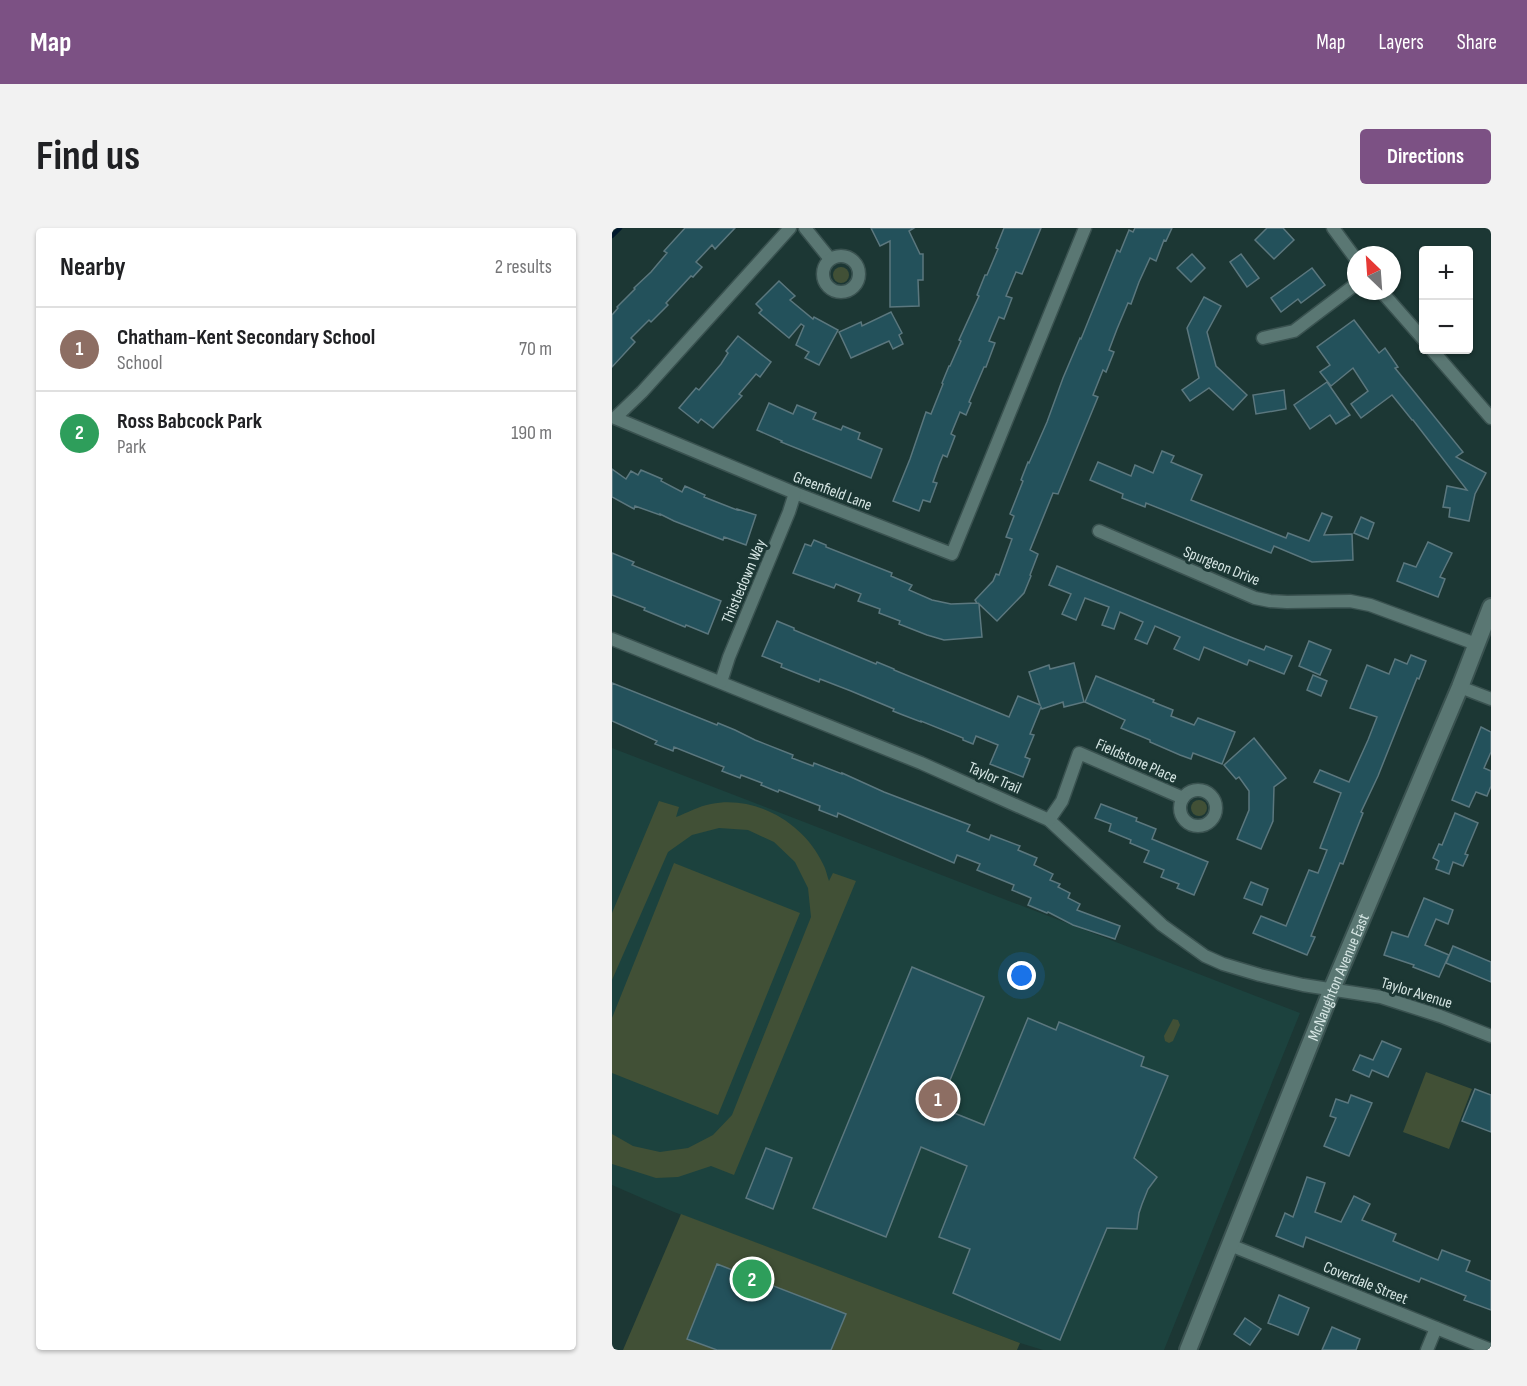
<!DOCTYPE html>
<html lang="en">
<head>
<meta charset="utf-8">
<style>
	:root { --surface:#fff; --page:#f2f2f2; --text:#202124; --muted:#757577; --line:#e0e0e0; --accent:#7c5184 }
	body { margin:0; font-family:"Sofia Sans Condensed",sans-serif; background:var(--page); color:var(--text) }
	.controls { position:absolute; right:18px; top:18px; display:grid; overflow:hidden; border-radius:6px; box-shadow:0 2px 4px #0004 }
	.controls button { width:54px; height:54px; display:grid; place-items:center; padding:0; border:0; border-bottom:2px solid var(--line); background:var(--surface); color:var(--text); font:30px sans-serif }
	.compass { position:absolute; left:735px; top:18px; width:54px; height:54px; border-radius:50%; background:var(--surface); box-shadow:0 2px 4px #0004; rotate:335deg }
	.you { position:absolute; left:410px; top:748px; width:21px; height:21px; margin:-15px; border:4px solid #fff; border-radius:50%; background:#1a73e8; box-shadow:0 0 0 9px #1a73e833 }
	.badge { display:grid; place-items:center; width:39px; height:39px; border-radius:50%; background:var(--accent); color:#fff; font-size:20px; font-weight:700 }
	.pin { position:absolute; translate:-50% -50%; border:3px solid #fff; box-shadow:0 2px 6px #0006 }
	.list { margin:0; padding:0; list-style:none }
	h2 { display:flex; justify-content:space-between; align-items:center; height:78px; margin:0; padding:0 24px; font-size:26px }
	h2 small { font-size:20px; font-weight:400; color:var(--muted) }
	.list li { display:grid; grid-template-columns:39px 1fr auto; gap:18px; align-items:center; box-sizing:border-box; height:84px; padding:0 24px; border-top:2px solid var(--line) }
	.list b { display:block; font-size:22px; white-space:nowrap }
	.list p { margin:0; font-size:20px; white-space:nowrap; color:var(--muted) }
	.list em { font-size:20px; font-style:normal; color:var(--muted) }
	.map { position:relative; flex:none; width:879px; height:1122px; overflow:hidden; border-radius:6px }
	header { display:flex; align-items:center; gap:36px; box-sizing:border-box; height:84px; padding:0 30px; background:var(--accent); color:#fff }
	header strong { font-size:28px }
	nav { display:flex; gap:33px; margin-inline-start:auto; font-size:21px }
	.intro { display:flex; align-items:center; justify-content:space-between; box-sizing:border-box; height:144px; padding:0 36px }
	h1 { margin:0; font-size:42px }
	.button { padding:15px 27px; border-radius:6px; background:var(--accent); color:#fff; font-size:21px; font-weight:700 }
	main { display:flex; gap:36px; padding:0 36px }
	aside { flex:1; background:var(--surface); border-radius:6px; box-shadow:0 2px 4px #0004 }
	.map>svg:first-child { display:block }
	.built { fill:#1c423e }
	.green { fill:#415036 }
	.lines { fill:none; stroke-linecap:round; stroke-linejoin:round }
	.stream { stroke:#00192c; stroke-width:4.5 }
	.building { fill:#23515b; stroke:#5b777e; stroke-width:1.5 }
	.street-casing { stroke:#3a5250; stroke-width:15 }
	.secondary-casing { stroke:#3a5250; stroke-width:20 }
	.street { stroke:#5a7773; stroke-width:12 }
	.secondary { stroke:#5a7773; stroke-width:16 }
	.labels { text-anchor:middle; stroke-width:6; stroke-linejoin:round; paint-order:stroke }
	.street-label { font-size:16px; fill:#d6e6e4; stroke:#1c3734 }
</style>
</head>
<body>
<header>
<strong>Map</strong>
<nav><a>Map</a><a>Layers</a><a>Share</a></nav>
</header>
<div class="intro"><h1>Find us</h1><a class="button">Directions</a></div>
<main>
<aside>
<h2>Nearby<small>2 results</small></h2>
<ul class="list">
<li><span class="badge" style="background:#8d6e63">1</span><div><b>Chatham-Kent Secondary School</b><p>School</p></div><em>70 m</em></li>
<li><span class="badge" style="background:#2e9e5b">2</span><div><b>Ross Babcock Park</b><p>Park</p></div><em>190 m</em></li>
</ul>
</aside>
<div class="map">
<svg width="879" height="1122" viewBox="0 0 879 1122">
	<rect width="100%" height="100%" fill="#1c3734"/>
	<polygon class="built" points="0,520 688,785 552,1122 431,1122 408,1115 62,984 0,957"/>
	<g class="green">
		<circle cx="229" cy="47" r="8"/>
		<circle cx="587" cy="580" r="8"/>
		<path d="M47,573L67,579L64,589C75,585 87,578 99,576C144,567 192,595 211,636C214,641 215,648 217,653L221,645L244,653L122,947L99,938L66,949L44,950L0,936V906L21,918L48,924L76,920L101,907L120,887L199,689L196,660L183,634L162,614L136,602L107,600L80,607L56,624L0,752V685Z"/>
		<polygon points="62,635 188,685 106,887 0,845 0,790"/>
		<polygon points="561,791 566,792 568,797 561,813 557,815 553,813 552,808"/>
		<polygon points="814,844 860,861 837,921 791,904"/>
		<polygon points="69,986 408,1115 405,1122 11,1122"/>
	</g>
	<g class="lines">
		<polyline class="stream" points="0,8 8,0"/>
	</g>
	<g class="building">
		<polygon points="73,0 123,0 103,21 100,17 84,34 90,39 81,49 79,48 54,75 56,77 39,94 37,92 19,110 23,114 0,139 0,87 6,80 5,79 23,61 22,60 39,44 55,25 52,23"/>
		<polygon points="259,0 302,0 297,3 308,26 311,26 311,52 306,52 307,78 278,79 278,13 268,18"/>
		<polygon points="392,0 429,0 410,46 404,44 394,68 400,70 392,91 387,89 377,113 383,115 374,139 372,139 357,174 359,175 354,187 348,184 339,206 343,208 335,229 331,227 327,237 321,254 325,255 318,274 311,272 307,283 281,273 298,231 314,184 319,186 331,156 330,155 337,138 338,138 349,113 347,112 367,68 365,67 373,47 375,47 386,21 384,20"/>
		<polygon points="523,0 560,0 554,13 552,12 544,33 538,30 527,54 519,76 516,75 505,101 497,122 502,124 494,144 491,142 481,167 486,169 446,266 441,265 418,322 426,326 418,347 419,348 412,365 385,393 367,376 370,409 332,412 315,407 287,396 288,393 267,385 268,381 246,373 249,366 224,356 222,360 181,345 193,316 199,318 202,312 214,317 214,319 280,345 279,348 300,357 297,362 320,372 339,376 365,375 363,372 381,353 384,346 387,347 400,311 394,309 402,288 398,286 411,253 409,252 416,234 417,235 435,194 451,150 468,110 469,111 505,22 508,24 517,2 521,4"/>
		<polygon points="655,0 671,0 682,12 662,31 643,12"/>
		<polygon points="580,26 593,40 579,54 565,40"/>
		<polygon points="629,26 647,50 635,59 618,34"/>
		<polygon points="700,40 713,57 689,75 686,71 669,84 659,70"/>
		<polygon points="167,53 183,68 178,72 201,91 202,89 226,102 207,137 193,130 197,124 184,117 192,98 189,96 177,110 147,85 150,82 144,76"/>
		<polygon points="592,69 609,78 595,104 604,138 635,167 621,182 597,160 578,173 570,162 587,150 575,100"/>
		<polygon points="279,84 290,105 287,107 291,116 281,121 277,113 239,130 227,104 249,94 250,98"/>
		<polygon points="742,92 767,125 773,120 786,139 783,140 851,224 844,229 874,245 863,266 857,293 837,289 838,280 831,279 835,258 855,262 801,192 800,192 780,167 749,190 739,176 756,163 741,140 719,158 708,144 718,137 705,119"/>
		<polygon points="126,108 159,134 148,149 144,146 127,166 130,168 101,200 89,191 86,195 67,180 84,160 87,162 109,136 116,125 114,123"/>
		<polygon points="715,154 738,187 724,196 718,187 698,201 682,177"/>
		<polygon points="672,162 674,181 644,186 641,167"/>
		<polygon points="157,175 181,186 185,177 204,185 201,191 229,202 231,198 248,205 246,211 270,221 259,250 169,214 170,213 145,202"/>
		<polygon points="550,223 562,228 559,234 590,247 579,272 674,310 676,305 697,313 710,285 720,289 712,307 740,306 741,332 700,334 662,318 659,325 534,275 533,279 510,270 511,266 478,252 486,234 519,248 523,237 541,245"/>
		<polygon points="0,241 14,251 19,243 26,247 29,242 50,251 49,253 70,264 73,258 93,267 92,269 125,282 125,281 144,287 134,317 112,309 111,312 62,293 48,286 48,287 23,278 22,281 0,269"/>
		<polygon points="749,289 762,295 756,311 742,305"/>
		<polygon points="816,314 840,325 828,349 833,351 826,369 785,353 792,335 804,339"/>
		<polygon points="0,325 22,334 20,337 109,373 96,406 74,397 73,399 32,382 33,380 0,367"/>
		<polygon points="445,338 621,410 652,422 654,418 680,428 672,446 637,432 635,437 592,419 587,432 562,421 568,409 543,398 535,416 523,411 531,394 508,384 502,401 490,397 497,379 473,370 464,392 450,386 459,366 437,357"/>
		<polygon points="165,393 182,400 182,402 264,436 265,434 282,441 282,442 397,489 406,468 428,477 417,444 437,437 438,441 462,435 472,474 452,479 451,474 430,481 429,479 418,506 422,507 413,529 418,531 411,549 378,536 386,517 364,508 361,516 351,512 351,510 309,493 309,494 291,487 281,483 282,481 239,463 208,451 207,454 169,439 170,436 150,428"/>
		<polygon points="697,413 719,422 708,447 687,438"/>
		<polygon points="799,427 814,433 807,451 805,450 766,548 749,584 751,585 739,615 731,636 728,635 699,708 703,709 695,727 641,705 649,688 674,698 697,642 706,645 715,622 708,620 729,565 702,554 708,542 737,554 756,512 765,489 738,480 755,437 777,446 783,431 795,436"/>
		<polygon points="701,447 715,453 709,468 695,462"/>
		<polygon points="484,448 542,472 541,474 561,482 559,488 582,497 586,490 623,504 610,536 581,525 579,531 568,527 538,514 538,512 509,500 513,492 473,474"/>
		<polygon points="0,455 105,497 106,495 123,502 143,512 181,527 180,530 201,538 202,535 230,546 230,545 272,564 358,597 355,603 377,612 379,607 408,618 406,622 425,630 422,637 441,646 438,652 448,656 446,659 458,665 456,670 468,676 465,682 508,698 503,711 461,697 436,684 435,685 416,677 419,670 400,662 402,657 365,642 368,636 345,627 342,635 226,585 225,589 207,582 208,578 167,562 166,564 149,557 150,555 129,547 128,550 110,543 112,539 62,519 61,523 43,516 45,513 0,493"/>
		<polygon points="869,499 879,504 879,524 872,540 879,543 879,558 875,568 864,564 857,579 840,572"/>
		<polygon points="642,510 674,550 662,559 661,593 649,621 625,611 637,582 637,563 627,549 624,551 612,537"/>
		<polygon points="489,576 525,590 524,593 544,601 540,611 596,634 582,667 565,660 567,656 549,649 552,642 532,634 537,623 518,615 519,612 497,603 499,596 483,590"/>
		<polygon points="843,585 866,595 853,626 856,627 851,638 841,634 837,646 824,641 827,633 821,630 827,616 830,617"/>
		<polygon points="639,654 656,661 650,677 632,670"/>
		<polygon points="812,670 841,682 836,696 824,691 813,717 837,727 827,749 801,739 802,737 772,727 780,704 796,709"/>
		<polygon points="841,718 879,734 879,754 834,735"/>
		<polygon points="300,739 372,769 327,879 372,897 416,790 444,802 447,794 532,829 529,838 556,848 522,930 545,949 536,961 530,976 527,985 525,1001 495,1000 448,1112 341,1065 358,1021 327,1009 355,938 309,919 274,1009 201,980"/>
		<polygon points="770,813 789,821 776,849 760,842 757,849 741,842 748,827 761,832"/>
		<polygon points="863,861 879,867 879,904 850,893"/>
		<polygon points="739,867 760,875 737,928 712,918 724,890 718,888 724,871 736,875"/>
		<polygon points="154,920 180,930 161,981 134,970"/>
		<polygon points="695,949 713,955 703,984 729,994 742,968 758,976 750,992 784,1006 781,1013 826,1032 830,1022 858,1033 854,1043 879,1053 879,1082 852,1072 854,1068 809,1050 807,1054 694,1009 691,1019 664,1008 673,985 681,989"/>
		<polygon points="105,1036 234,1086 219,1122 105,1122 75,1111"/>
		<polygon points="667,1067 697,1080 686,1107 656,1095"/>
		<polygon points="633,1090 649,1101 638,1117 622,1106"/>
		<polygon points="720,1099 748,1111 744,1122 710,1122"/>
	</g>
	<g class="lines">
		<defs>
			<g id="street">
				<polyline points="178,0 30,164 3,190 183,265 340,326 473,0"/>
				<polyline points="193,0 218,31"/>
				<polyline points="721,0 744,31"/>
				<circle cx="229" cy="46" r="18"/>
				<polyline points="769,63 812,112"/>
				<polyline points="651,110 682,103 744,56"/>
				<polyline points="820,122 879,190"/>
				<polyline points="487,303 643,370 658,373 675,374 738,373 758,377 864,416"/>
				<polyline points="0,411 309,535 437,592 550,697 593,728 611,736 648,747 691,757 769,769 828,788 879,808"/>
				<polyline points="109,454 117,429 177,284 183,265"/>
				<polyline points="848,459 879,471"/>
				<circle cx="586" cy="580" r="18"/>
				<polyline points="437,592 450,573 467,525 571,570"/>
				<polyline points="618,1017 879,1122"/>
				<polyline points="815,1122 824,1100"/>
			</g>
			<g id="secondary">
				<path id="s1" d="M576,1122L720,761L848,459L879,379"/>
			</g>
		</defs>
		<use href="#street" class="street-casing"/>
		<use href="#secondary" class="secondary-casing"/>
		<use href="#street" class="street"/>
		<use href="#secondary" class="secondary"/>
	</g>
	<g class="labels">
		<g class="street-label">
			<text transform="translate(221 262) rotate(21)" y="6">Greenfield Lane</text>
			<text transform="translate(610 337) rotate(22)" y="6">Spurgeon Drive</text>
			<text transform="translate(131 353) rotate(-67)" y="6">Thistledown Way</text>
			<text transform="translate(525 532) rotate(24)" y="6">Fieldstone Place</text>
			<text transform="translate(383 549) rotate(24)" y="6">Taylor Trail</text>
			<text dy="6" stroke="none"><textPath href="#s1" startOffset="402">McNaughton Avenue East</textPath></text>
			<text transform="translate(805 764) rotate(17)" y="6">Taylor Avenue</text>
			<text transform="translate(754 1054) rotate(22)" y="6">Coverdale Street</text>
		</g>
	</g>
</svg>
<div class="controls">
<button>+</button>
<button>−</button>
</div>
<svg class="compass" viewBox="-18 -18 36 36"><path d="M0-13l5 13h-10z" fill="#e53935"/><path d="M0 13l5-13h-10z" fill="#757577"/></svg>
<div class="you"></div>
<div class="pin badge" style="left:326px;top:871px;background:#8d6e63">1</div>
<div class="pin badge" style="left:140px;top:1051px;background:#2e9e5b">2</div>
</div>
</main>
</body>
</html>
